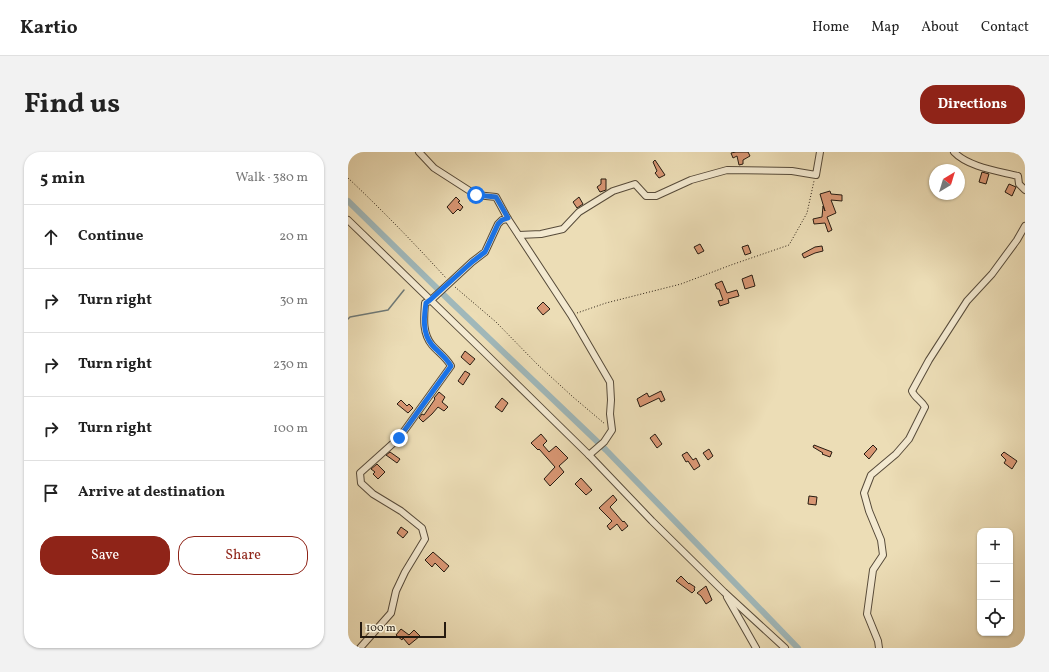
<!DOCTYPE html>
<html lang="en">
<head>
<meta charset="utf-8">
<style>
	:root { --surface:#fff; --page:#f2f2f2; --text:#222; --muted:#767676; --line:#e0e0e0; --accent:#8f2418 }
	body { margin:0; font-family:Vollkorn,serif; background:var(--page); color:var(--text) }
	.controls { position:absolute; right:12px; bottom:12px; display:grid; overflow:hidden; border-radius:8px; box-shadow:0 1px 3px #0004 }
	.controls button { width:36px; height:36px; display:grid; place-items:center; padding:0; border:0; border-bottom:1px solid var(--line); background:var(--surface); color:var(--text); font:20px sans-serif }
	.compass { position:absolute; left:581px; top:12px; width:36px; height:36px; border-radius:50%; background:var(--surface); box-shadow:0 1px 3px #0004; rotate:38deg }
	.scale { position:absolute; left:12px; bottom:10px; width:86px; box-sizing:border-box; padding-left:4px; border:2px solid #251a10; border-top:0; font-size:11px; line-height:14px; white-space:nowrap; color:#251a10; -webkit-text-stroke:3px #f3e9d0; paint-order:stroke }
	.stop { position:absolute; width:12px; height:12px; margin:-9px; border:3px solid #1a73e8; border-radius:50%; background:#fff }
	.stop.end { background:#1a73e8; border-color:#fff; box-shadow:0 1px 4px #0008 }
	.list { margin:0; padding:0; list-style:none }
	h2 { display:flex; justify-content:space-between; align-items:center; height:52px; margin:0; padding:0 16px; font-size:17px }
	h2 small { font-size:13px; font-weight:400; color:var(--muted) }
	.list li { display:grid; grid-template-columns:26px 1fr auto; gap:12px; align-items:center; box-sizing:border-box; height:64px; padding:0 16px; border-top:1px solid var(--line) }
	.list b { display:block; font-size:15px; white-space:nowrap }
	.list em { font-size:13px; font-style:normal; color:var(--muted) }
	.actions { display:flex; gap:8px; padding:12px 16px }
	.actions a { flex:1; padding:9px 0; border:1px solid var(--accent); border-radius:16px; text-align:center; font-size:14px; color:var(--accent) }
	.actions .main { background:var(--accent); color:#fff }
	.icon { flex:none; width:22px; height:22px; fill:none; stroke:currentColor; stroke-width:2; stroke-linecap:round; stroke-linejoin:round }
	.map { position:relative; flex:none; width:677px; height:496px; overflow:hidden; border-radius:16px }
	header { display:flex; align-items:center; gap:24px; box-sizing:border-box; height:56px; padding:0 20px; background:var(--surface); border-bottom:1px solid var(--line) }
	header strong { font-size:19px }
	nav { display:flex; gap:22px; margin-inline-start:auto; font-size:14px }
	.intro { display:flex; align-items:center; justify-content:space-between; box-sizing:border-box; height:96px; padding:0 24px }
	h1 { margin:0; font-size:28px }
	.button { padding:10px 18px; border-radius:16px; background:var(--accent); color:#fff; font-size:14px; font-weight:700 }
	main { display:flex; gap:24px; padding:0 24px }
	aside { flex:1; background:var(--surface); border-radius:16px; box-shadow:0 1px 3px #0004 }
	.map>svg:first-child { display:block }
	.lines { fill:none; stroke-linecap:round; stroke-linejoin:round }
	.stream { stroke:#6f7976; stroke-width:1.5 }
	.canal { stroke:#a0b8ba; stroke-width:6 }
	.building { fill:#d89673; stroke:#251a10 }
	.minor-casing { stroke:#574b3a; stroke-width:8 }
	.path { stroke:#251a10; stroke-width:1; stroke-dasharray:1 2; stroke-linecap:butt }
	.minor { stroke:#f3e9d0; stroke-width:6 }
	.route { stroke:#1a73e8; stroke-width:5 }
</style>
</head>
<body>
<header>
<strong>Kartio</strong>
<nav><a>Home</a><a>Map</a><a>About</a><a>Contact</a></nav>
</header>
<div class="intro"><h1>Find us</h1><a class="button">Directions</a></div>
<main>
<aside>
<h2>5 min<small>Walk · 380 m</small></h2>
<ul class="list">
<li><svg class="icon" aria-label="ahead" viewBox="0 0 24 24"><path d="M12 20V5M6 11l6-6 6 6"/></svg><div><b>Continue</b></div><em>20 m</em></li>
<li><svg class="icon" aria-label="right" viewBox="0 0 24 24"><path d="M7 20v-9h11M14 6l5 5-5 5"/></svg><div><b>Turn right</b></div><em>30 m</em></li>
<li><svg class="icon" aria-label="right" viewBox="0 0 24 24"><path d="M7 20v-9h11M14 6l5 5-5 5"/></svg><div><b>Turn right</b></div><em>230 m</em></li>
<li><svg class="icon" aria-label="right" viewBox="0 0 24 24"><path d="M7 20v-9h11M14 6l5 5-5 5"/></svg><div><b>Turn right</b></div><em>100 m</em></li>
<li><svg class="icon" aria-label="arrive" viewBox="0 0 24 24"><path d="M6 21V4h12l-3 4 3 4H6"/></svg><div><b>Arrive at destination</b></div></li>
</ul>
<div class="actions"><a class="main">Save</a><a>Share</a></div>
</aside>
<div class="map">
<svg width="677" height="496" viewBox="0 0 677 496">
	<rect width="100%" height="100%" fill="#ecddb6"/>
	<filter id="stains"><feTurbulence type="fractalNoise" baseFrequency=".005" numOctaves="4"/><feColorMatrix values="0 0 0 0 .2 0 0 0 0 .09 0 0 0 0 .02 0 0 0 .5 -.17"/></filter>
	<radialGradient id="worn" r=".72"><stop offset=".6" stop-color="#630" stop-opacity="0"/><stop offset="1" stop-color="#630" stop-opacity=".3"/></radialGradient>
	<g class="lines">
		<polyline class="stream" points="0,167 2,165 40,158 56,138"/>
		<polyline class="canal" points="0,49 102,149 258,298 450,496"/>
	</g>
	<g class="building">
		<polygon points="388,0 400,0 402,4 395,8 395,12 391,13 389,4 385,6 383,1"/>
		<polygon points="307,8 317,23 311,26 307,21 309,19 305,10"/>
		<polygon points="634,20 641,22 638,32 631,30"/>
		<polygon points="253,27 258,27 258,38 252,40 249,35 253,32"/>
		<polygon points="661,32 668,35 664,44 657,40"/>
		<polygon points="482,39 483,42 494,43 494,49 483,48 488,61 479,65 484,78 480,80 477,71 466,72 465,67 474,65 475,54 477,59 472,42"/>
		<polygon points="108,45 112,49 110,50 115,55 112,59 110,57 105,62 99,55"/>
		<polygon points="231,45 235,52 229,56 225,50"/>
		<polygon points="352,92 356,99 350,102 346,95"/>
		<polygon points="400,93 403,101 397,103 394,95"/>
		<polygon points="474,94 475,99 467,101 456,106 454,102 467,95"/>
		<polygon points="404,123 407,134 397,137 394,127"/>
		<polygon points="374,129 379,141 389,138 391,144 380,147 381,151 372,154 370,149 375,148 371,137 369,137 367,132"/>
		<polygon points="195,150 202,157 195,163 189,156"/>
		<polygon points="117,199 127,207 122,213 113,205"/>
		<polygon points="117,219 122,222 115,233 110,229"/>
		<polygon points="313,239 317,248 313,250 311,246 292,255 289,247 299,241 301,245"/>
		<polygon points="91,240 97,245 94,250 100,255 96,259 90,255 84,262 75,270 71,266 74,262 76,263 87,247 86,246"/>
		<polygon points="154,246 160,251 154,260 147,255"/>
		<polygon points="53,248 59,254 61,252 65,256 60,261 49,252"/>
		<polygon points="193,282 199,289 195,293 201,300 208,294 220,306 211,314 216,320 202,334 196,327 207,315 191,297 190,298 183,291"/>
		<polygon points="307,282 314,292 309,296 302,286"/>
		<polygon points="466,293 484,300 482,305 474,302 475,301 465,295"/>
		<polygon points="525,293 529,297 521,307 516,302"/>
		<polygon points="361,297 365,304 360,308 355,301"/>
		<polygon points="42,300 52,307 49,311 38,303"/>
		<polygon points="339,300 345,308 348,306 352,314 346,318 340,309 338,310 334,303"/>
		<polygon points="656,300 669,309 664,317 656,311 658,308 653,303"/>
		<polygon points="29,312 37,320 30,327 25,322 27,320 23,317"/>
		<polygon points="233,326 244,338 238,343 227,332"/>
		<polygon points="265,343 269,348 262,355 275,370 276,369 280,374 274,379 269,372 262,378 259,374 264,369 251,356"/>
		<polygon points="461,344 469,345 468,353 460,352"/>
		<polygon points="53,375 60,380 55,386 49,381"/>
		<polygon points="85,400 101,414 96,420 87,411 84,415 77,408"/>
		<polygon points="333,424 341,432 341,431 347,435 346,437 347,438 344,441 328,429"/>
		<polygon points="358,434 364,448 358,452 353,444 349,441"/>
		<polygon points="53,477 61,483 66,478 72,484 61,493 55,486 54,488 48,483"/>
	</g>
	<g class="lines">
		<defs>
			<g id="minor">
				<polyline points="71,0 86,16 128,43 148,45 160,67 223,163 262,230 263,248 262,262 264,278 256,290 241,303"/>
				<path d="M606,0C620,15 650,19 670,24L671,32L677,38"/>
				<polyline points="0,68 135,199 241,303 304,369 376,440 437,496"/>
				<polyline points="171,83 193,82 215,77 231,60 265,39 287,32 298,44 308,44 343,28 379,18 444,19 468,23 472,0"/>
				<polyline points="379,445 408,496"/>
				<path d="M12,496L43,461L48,439L57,420L77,387L74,376L53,359L25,342L13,331L12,321L51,286L103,214C98,205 90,200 84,193C74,181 76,165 77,151L82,149L124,110L137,100L150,72L154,68L160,67"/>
				<path d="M531,496L530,489L519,462L525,418L535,403L533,388L521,359L516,341L523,323L548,302L561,287L577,255C573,248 567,246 564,239L581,208L619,149L644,122L669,88L677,74"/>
			</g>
		</defs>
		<use href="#minor" class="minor-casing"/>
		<g class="path">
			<path d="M0,26C34,58 66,91 98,126"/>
			<polyline points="107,135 148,170 189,212 225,245 257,272"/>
			<polyline points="229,161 258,151 333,132 383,113 441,93 459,61 466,29"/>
		</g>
		<use href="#minor" class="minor"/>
	</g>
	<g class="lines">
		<path class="route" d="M51,286L103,214C98,205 90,200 84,193C74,181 76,165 78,151L82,148L124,110L137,100L150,72L154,68L160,66L148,45L128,43"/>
	</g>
	<rect width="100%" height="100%" filter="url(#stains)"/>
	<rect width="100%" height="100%" fill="url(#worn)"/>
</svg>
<div class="controls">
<button>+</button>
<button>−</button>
<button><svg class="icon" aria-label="locate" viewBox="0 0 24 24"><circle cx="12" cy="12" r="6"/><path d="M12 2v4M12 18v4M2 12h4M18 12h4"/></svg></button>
</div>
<svg class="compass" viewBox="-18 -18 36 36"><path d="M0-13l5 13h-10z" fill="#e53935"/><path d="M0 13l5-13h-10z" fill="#767676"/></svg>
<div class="scale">100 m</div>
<div class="stop" style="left:128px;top:43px"></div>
<div class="stop end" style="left:51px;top:286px"></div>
</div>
</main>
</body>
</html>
